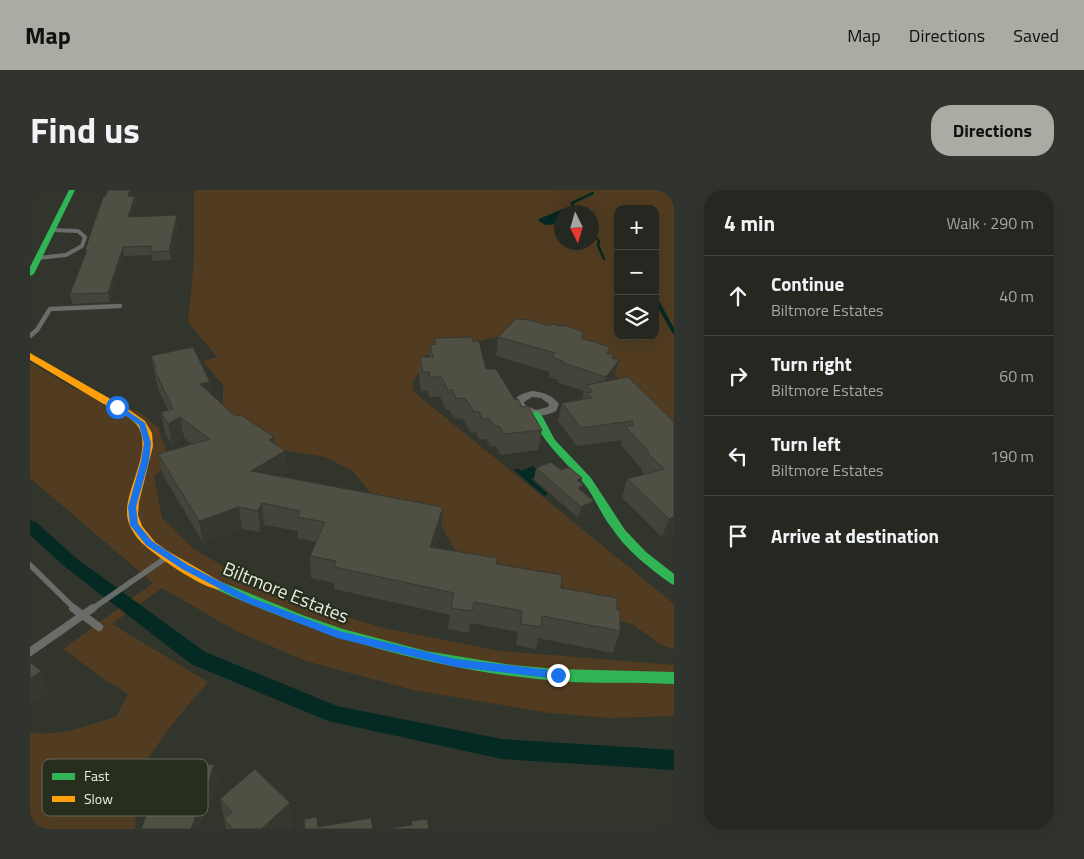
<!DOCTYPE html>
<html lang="en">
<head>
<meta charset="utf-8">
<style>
	:root { --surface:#252821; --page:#31342e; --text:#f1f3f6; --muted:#a3a6a5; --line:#42443f; --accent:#a8aca2 }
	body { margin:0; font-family:"Titillium Web",sans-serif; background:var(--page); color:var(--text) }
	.controls { position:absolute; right:15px; top:15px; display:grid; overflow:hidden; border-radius:10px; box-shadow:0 5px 20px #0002 }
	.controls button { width:45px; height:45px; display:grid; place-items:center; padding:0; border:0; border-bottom:1px solid var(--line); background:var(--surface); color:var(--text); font:25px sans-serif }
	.compass { position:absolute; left:524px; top:15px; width:45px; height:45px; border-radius:50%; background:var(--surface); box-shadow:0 5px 20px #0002; rotate:175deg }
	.stop { position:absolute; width:15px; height:15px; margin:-11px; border:4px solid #1a73e8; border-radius:50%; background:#fff }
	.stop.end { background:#1a73e8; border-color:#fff; box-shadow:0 1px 5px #0008 }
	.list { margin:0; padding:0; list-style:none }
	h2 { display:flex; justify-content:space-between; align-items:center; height:65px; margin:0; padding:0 20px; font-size:21px }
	h2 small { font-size:16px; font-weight:400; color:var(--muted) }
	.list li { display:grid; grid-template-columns:32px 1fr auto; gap:15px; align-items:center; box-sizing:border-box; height:80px; padding:0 20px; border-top:1px solid var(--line) }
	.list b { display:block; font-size:19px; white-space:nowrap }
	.list p { margin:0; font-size:16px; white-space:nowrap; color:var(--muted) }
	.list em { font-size:16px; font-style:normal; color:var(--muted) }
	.icon { flex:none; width:28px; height:28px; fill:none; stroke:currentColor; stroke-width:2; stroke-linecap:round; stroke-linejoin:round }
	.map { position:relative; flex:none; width:644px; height:639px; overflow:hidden; border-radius:20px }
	header { display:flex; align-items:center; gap:30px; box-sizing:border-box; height:70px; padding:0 25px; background:var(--accent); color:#111 }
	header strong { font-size:24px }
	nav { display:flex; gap:28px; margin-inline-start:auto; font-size:18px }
	.intro { display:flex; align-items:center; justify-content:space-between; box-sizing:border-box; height:120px; padding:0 30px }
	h1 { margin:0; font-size:35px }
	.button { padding:12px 22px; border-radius:20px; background:var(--accent); color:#111; font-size:18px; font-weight:700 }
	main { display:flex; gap:30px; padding:0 30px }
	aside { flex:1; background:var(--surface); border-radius:20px; box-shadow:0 5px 20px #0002 }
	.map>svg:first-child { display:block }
	.green { fill:#513c21; fill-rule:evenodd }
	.water { fill:#042a23 }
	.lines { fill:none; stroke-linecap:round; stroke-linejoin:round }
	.stream-far1 { stroke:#042a23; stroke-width:2.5 }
	.stream { stroke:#042a23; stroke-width:4 }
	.canal { fill:#042a23; fill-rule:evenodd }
	.lane-far3 { stroke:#6a6c69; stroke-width:4 }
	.lane-far2 { stroke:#6a6c69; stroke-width:4.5 }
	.lane-far1 { stroke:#6a6c69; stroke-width:5.5 }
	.lane { stroke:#6a6c69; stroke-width:8 }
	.street { fill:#6a6c69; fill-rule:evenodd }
	.fast { fill:#30b455; fill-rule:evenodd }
	.slow { fill:#ff9f0a; fill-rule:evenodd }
	.wall { fill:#44443a }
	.shaded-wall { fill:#373730 }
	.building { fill:#4f4f44; stroke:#373730 }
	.route { fill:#1a73e8 }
	.labels { text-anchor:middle; stroke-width:4.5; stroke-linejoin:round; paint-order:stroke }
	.street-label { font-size:19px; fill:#e8ece1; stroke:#282e1e }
	.key { fill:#282e1e; stroke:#626758; stroke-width:1 }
	.key-label { font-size:14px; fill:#e8ece1 }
</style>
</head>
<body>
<header>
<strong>Map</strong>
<nav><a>Map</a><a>Directions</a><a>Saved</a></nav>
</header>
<div class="intro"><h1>Find us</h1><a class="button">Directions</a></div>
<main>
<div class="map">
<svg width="644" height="639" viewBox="0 0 644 639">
	<rect width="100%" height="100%" fill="#31352c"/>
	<g class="green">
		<path d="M166,0H644V243L559,159L495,141L407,160L404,164L395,165V173L382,193L384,202L644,414V459L632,455L602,434L540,417V406L533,396L521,391L485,381L426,362L409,332L345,309L323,281L295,267L252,260L193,218V195L173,171L187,167L158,132L164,69V3ZM588,19H625V146H588ZM532,22H562V52H532Z"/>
		<path d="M0,172L43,198L109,222L130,239L129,241L136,259L131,281L124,286L132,328L165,360L252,409L358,439L471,461L644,475V526L580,528L520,523L383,500L276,471L206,441L132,398L82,434L178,492L148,527L109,580L105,639H0V542C28,548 60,535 87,526L98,504L78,492L33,459L123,393L0,288Z"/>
	</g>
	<g class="water">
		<polygon points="533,19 543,22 532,22 531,31 528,34 515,35 509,31 509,29"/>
		<polygon points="503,276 513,284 501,289 518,304 514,306 484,280 488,278 491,281"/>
	</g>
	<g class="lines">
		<g class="stream-far1">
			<polyline points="536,20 543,17 542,13 563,3"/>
			<polyline points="527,35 532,37"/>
			<polyline points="562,43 569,51 568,55 574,69"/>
		</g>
		<polyline class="stream" points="625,108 644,142"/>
		<polygon class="canal" points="0,330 6,332 46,368 175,462 307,516 472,549 644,560 644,580 472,569 298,531 161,474 34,376 0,345"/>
		<polyline class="lane-far3" points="8,68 36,65 52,56 55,47 48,41 22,40"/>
		<polyline class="lane-far2" points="0,146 7,140 20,119 90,116"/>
		<g class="lane-far1">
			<polyline points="0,375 45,419"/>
			<polyline points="62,419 137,367"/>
		</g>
		<g class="lane">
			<polyline points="43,418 69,437"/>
			<polyline points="0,462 63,418"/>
		</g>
		<path class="street" d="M502,201C513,202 522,205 529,214L526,221C512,228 500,227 487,218L484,211C489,204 494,203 502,201ZM502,207L511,208L519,214L518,217L506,220L495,215L494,212Z"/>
		<g class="fast">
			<polygon points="39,0 45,0 4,84 0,86 0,77"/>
			<path d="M506,221L511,224L525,250L561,288L595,340L616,362L644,384V395L640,393C618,377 596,360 581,337C570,323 564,305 552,291C533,269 512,252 501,224Z"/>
			<path d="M189,391L275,426L313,439L396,461L482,475L526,479L644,482V494C605,492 566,494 527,491C407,481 294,448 185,399L183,396L185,393Z"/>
		</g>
		<path class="slow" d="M0,163L98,219L115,231L122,243L123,256L109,312L108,325L112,336L125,352L136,360L193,393L195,396L193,399C179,404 121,363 110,351C103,343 97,333 97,323C96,297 124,258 107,235C99,225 83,219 72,213C48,199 24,184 0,170Z"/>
	</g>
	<g class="wall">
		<polygon points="78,0 102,0 102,6 105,6 106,14 102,27 148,34 141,70 122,71 121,65 94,66 80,112 42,114 40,104 56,64 55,60"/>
		<polygon points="520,136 554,142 552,148 580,157 578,164 584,165 583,168 583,190 644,232 644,344 632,347 592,308 597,289 614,284 611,281 612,279 591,255 592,250 547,256 528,231 532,213 552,209 554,201 527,192 528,190 519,187 519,182 466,166 468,147"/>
		<polygon points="404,148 443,151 456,179 485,210 492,217 512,240 508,260 471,265 466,256 461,257 456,249 449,249 446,242 441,243 433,229 424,228 420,220 416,220 410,207 399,207 398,201 391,201 389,187 390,167 399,167 400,155 403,154"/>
		<polygon points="121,166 182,205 205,226 244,247 245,254 255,261 257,282 251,286 413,317 411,338 405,358 466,374 587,420 590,441 583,463 508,448 506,459 486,455 488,442 440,433 439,443 418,439 420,425 304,399 304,393 281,388 280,366 286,352 268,348 268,341 234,335 230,342 212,339 173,353 133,285 128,264 162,254 154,248 142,255 135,243 131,222 138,220 128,199"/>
		<polygon points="506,278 531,280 552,288 551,293 552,301 564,311 561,322 548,328 504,289"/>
		<polygon points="184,575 188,591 179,616 178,615 111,639"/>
		<polygon points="190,609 262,636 259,639 196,639"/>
	</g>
	<g class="shaded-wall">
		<polygon points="1,0 6,0 7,3 0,15 0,2"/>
		<polygon points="100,0 102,0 102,3 100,14 98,6"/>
		<polygon points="105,6 106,14 100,35 98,27"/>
		<polygon points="147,25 148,34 141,70 139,61"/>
		<polygon points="93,57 94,66 80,112 78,103"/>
		<polygon points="584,165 580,181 589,170 584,189 571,206 576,187 582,168"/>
		<polygon points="180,192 183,212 170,194"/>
		<polygon points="150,227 154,248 142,255 138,234"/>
		<polygon points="244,247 246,267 255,261 257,282 224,302 221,281 239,250"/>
		<polygon points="552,288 550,297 554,295 551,306 547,290"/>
		<polygon points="564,311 561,322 548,328 551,317"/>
		<polygon points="232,313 234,335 230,342 228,321"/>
		<polygon points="209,317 212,339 173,353 169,331"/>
		<polygon points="413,317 411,338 398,379 400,357"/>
		<polygon points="644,327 644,344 632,347 639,329"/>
		<polygon points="11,481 20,502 0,516 0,489"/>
		<polygon points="184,575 188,591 179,616 176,601"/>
		<polygon points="175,600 178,615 170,639 161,639"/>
		<polygon points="260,613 262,636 259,639 231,639"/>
	</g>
	<g class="building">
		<polygon points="78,0 100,0 98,6 105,6 98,27 147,25 139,61 120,62 122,56 93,57 78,103 40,104 57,60 55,60 73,7 75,7"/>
		<polygon points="486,129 500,130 520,136 523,134 531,136 533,135 554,142 551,148 580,157 577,163 584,165 582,168 589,170 576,187 531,172 533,171 522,167 525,163 468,147"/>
		<polygon points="442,147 443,151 449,151 456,179 466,179 485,210 488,209 492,217 498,216 512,240 474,244 469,236 464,236 459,228 452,229 449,222 444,222 436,209 426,208 422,200 418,200 411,187 400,187 399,182 393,182 390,167 403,167 400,155 406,154 404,148"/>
		<polygon points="163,157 180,192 170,194 205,226 211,225 244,247 239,250 255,261 221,281 413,317 400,357 467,368 466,374 532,385 531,398 587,408 587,420 590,420 590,441 512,426 511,437 491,434 492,421 444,412 442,421 421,418 424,403 304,377 306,371 280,366 295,332 267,327 270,321 232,313 228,321 209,317 169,331 128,264 180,249 150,227 138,234 131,222 143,219 124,179 126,178 121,166"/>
		<polygon points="598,187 644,232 644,327 639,329 597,289 634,279 617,263 619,262 596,237 603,235 602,231 551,238 532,213 562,208 557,203 563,202 556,195"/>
		<polygon points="521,272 531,280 539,277 552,288 547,290 554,295 548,298 564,311 551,317 506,278"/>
		<polygon points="0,472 11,481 0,489"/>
		<polygon points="139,568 184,575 176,601 175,600 161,639 111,639"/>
		<polygon points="225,579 260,613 231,639 203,639 194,629 202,622 190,609"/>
		<polygon points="287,627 288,637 341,628 343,639 275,639 274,629"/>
		<polygon points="397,629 399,639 355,639 382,635 381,631"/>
	</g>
	<polygon class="route" points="85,215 89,215 115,233 121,253 119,271 106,317 108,334 122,351 158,375 222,408 309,441 426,469 528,481 532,482 532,488 528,489 426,477 307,448 215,412 152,379 116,355 100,335 98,317 111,271 114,253 109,235 85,218"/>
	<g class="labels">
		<g class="street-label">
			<text transform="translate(256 402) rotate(22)" y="7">Biltmore Estates</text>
		</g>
	</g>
	<rect x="12" y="569" width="166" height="57" rx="8" class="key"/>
	<rect x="22" y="583" width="23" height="7" fill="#30b455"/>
	<rect x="22" y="606" width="23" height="6" fill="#ff9f0a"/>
	<g class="key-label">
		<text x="54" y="591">Fast</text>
		<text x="54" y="614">Slow</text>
	</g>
</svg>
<div class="controls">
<button>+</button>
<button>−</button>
<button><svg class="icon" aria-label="layers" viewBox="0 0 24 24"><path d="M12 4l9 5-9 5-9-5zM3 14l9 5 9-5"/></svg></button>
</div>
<svg class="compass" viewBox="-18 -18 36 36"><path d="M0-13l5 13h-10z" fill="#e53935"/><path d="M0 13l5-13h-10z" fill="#a3a6a5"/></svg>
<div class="stop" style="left:87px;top:217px"></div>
<div class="stop end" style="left:528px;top:485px"></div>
</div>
<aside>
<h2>4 min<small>Walk · 290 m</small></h2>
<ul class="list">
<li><svg class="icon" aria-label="ahead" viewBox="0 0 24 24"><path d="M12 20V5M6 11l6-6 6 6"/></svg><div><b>Continue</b><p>Biltmore Estates</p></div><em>40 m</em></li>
<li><svg class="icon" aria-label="right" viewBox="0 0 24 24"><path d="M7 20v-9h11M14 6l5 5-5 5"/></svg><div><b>Turn right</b><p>Biltmore Estates</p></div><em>60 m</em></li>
<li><svg class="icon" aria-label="left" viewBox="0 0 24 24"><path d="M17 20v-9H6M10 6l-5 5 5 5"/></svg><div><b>Turn left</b><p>Biltmore Estates</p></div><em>190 m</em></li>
<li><svg class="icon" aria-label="arrive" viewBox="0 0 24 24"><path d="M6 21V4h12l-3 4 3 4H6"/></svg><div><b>Arrive at destination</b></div></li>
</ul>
</aside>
</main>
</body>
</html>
